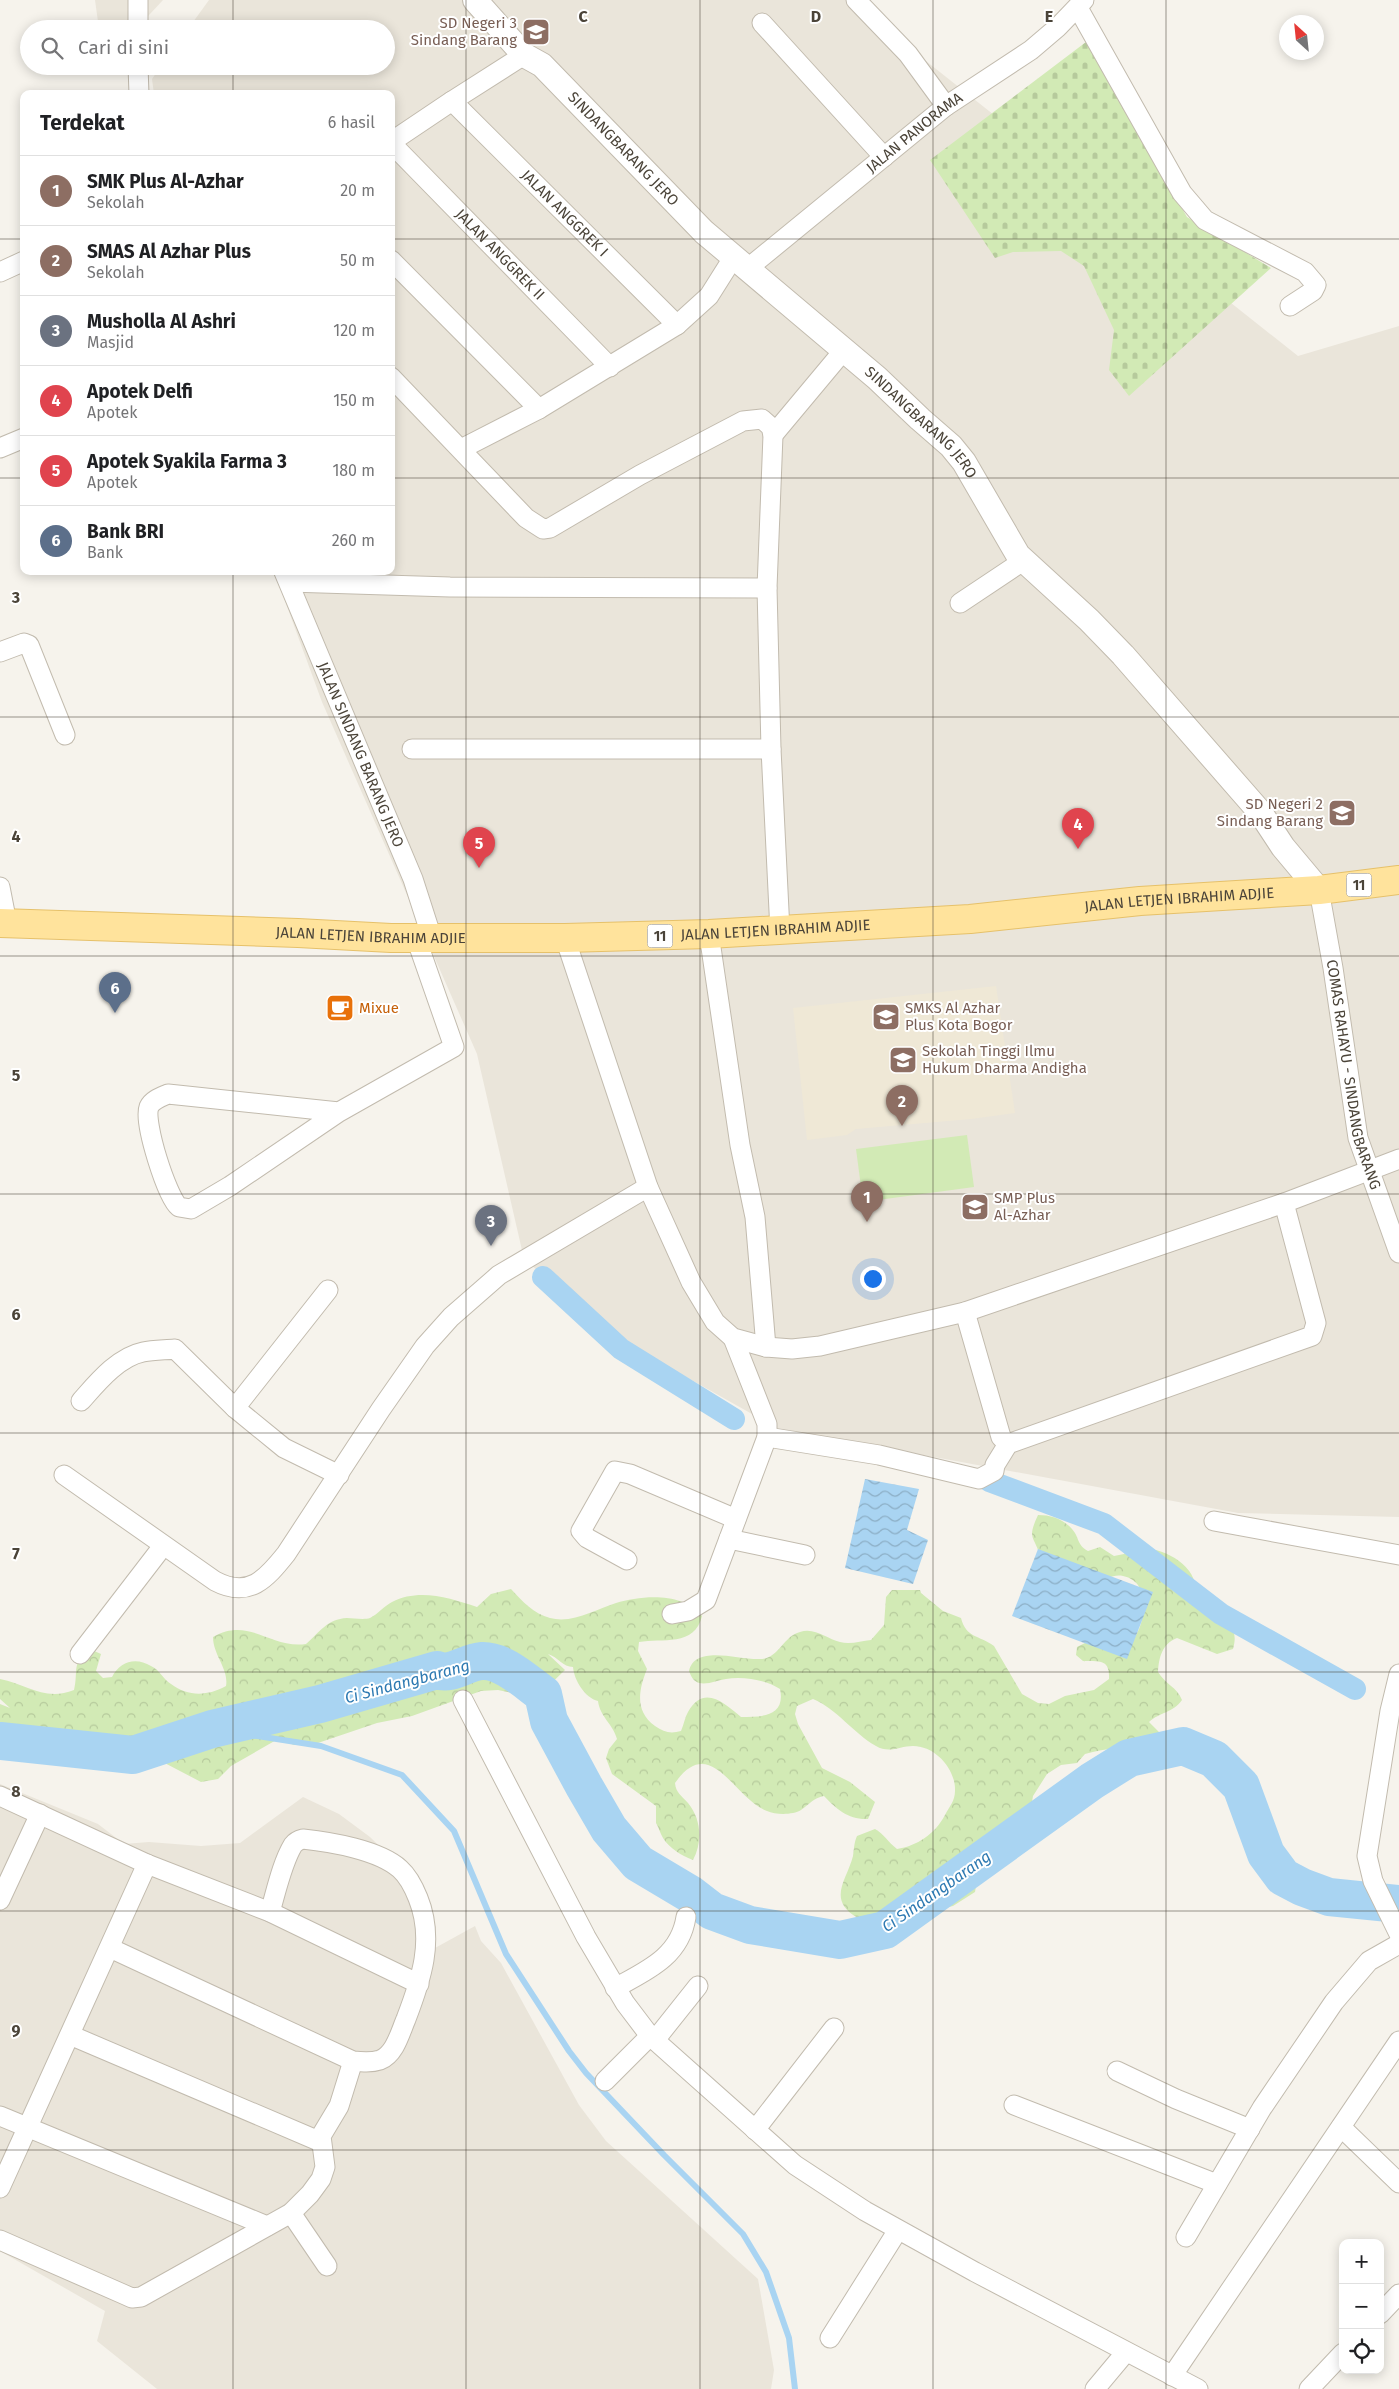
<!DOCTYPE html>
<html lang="id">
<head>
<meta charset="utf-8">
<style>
	:root { --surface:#fff; --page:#f6f6f6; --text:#202124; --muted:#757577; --line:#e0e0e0; --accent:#0b8043 }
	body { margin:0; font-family:"Fira Sans",sans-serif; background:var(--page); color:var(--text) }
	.controls { position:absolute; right:15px; bottom:15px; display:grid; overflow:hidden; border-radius:10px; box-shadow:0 2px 12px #0003 }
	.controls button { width:45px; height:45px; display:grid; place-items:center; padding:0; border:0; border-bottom:1px solid var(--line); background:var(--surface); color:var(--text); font:25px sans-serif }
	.compass { position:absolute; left:1279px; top:15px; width:45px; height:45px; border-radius:50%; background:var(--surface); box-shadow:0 2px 12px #0003; rotate:333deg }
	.you { position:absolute; left:872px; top:1278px; width:18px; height:18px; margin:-12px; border:4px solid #fff; border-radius:50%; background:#1a73e8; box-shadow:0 0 0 8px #1a73e833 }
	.badge { display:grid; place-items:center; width:32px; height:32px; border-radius:50%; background:var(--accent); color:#fff; font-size:16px; font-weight:700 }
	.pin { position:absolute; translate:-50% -41px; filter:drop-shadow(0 1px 2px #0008) }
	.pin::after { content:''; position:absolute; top:26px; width:18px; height:15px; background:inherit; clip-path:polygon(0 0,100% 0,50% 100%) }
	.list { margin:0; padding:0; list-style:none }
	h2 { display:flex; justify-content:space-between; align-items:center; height:65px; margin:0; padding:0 20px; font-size:21px }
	h2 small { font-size:16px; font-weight:400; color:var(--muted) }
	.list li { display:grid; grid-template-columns:32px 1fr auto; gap:15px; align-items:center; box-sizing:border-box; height:70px; padding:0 20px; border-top:1px solid var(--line) }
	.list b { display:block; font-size:19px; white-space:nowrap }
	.list p { margin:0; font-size:16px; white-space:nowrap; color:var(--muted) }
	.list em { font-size:16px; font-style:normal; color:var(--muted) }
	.icon { flex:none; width:28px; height:28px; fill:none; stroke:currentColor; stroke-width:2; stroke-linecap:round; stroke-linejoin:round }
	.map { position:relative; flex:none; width:1399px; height:2389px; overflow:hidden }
	.search { position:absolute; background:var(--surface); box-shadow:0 2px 12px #0003; left:20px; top:20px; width:375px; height:55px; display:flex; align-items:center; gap:12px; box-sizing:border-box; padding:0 18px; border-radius:28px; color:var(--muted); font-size:19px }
	.panel { position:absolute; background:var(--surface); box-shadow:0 2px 12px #0003; left:20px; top:90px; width:375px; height:485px; border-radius:10px }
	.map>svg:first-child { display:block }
	.residential { fill:#eae5da }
	.education { fill:#efe8d6 }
	.forest { fill:url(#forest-crowns) }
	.cemetery { fill:url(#cemetery-stones) }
	.green { fill:#d2eab5 }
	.water { fill:url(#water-waves) }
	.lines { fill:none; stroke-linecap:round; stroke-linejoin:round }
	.stream { stroke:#a9d4f2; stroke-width:6 }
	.canal { stroke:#a9d4f2; stroke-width:22 }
	.river { stroke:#a9d4f2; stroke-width:38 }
	.minor-casing { stroke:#c2bbae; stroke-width:21 }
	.tertiary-casing { stroke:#c2bbae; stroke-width:26 }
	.primary-casing { stroke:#e6c16a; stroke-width:30 }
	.minor { stroke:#fff; stroke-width:19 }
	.tertiary { stroke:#fff; stroke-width:24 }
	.primary { stroke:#ffe39c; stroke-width:28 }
	.grid { fill:none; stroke:#4b4439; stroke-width:1; stroke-opacity:0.55 }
	.labels { text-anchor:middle; stroke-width:4; stroke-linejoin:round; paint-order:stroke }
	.shield { fill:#fff; stroke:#817c74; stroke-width:1 }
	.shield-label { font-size:14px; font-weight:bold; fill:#4b4439 }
	.education-label { font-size:15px; fill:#785e54; stroke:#fff; text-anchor:start }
	.street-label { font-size:15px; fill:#4b4439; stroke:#fff }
	.food-label { font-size:15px; fill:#c56008; stroke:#fff; text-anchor:start }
	.water-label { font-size:16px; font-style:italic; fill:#2e7ab2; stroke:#fff }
	.grid-label { font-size:16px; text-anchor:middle; font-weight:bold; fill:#4b4439; stroke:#fff; stroke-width:4; stroke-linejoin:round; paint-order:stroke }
</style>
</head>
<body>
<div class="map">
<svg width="1399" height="2389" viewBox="0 0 1399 2389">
	<defs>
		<pattern id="forest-crowns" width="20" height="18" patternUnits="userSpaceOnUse" patternTransform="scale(1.25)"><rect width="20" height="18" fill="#d2eab5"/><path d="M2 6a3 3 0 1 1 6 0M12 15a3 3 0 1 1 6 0" fill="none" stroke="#b6ca9c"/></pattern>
		<pattern id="cemetery-stones" width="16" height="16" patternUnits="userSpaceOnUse" patternTransform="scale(1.25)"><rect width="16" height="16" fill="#d2eab5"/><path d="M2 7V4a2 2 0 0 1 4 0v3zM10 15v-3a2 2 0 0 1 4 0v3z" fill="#b6ca9c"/></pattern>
		<pattern id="water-waves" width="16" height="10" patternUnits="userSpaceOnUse" patternTransform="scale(1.25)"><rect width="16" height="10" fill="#a9d4f2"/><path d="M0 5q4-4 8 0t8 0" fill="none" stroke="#8caec5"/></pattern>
	</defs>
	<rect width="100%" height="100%" fill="#f6f3ec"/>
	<g class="residential">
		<polygon points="95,0 163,0 136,29 99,29"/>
		<polygon points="209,0 849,0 1298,356 1399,326 1399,1517 1238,1513 777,1428 615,1337 524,1259 477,1054 322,702 274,571 391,571 391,94 154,94 152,79 161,66 386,66 386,29 188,29"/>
		<polygon points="0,1784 98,1824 124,1844 149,1842 201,1846 240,1843 303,1797 339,1814 370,1837 409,1875 436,1927 435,1948 475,1926 481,1941 501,1963 579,2105 606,2141 758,2279 774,2370 771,2389 157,2389 97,2341 105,2311 0,2251"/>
	</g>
	<polygon class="education" points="996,986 1015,1113 971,1119 856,1129 847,1135 807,1140 793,1008"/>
	<path class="forest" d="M1038,1515C1051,1515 1063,1519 1072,1529C1080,1538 1076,1544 1088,1551L1100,1547L1114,1556L1124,1554L1131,1547C1154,1546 1188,1557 1195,1583C1196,1589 1194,1597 1197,1603C1206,1625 1243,1613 1233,1649L1217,1654L1177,1638C1162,1644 1159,1657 1158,1672C1165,1684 1177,1687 1182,1700C1173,1713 1160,1712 1149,1722L1162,1735C1149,1761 1139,1747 1117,1748C1107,1749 1095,1751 1085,1754L1077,1763L1061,1765L1047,1774L1033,1796L1030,1814L1025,1821L992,1841L986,1849L981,1856L975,1892L953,1906L945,1908L898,1911L858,1918C826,1900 847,1880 853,1856C854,1849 854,1843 857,1836L875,1829C884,1834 888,1842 897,1849C917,1846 935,1834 945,1815C949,1807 955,1801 955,1791C956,1770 936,1746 913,1746C900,1746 889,1754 876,1746C853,1733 837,1709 813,1699L797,1706L795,1714L798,1724L822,1768L850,1782L875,1802L868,1819C849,1820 836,1809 824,1796C813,1798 810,1804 801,1810C793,1815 776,1815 767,1811C734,1799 711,1732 675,1783C676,1793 681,1795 688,1803C701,1819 703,1841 693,1860C682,1856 669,1848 663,1838C660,1833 659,1828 656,1823V1806L612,1774L606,1758L609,1749L617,1739C613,1724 600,1717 598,1701C585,1698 574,1680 573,1667C563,1667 558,1657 548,1654L565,1670L536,1698L498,1690L481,1691L412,1716L377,1723L312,1745H294L278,1739L231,1766L218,1779L201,1782L157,1759L137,1755L83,1759L65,1763L47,1762L30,1759L14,1752L0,1740V1704L10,1708L0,1699V1679C27,1684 45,1702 74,1690C79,1671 70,1661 92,1650L101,1654L96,1671L103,1678L112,1677C120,1661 136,1657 151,1666C160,1670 163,1679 171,1684C188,1697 208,1696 226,1686C229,1669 213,1655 213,1637C249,1616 270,1649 306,1644C320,1632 327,1619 347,1618C353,1618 364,1620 370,1618C378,1614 384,1606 392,1602C419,1588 450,1598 477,1607L491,1594L511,1589C522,1601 534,1614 550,1618C573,1624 596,1609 616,1603C642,1595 684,1592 702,1616C695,1647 662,1638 639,1642L638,1651L647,1669C639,1689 634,1711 655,1726C664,1732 670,1734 681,1731C684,1724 685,1717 688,1712C704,1684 724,1703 741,1717C761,1717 786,1717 780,1689C766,1680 743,1676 726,1679C718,1680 708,1685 699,1683C693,1681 691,1676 689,1671C695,1644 738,1660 760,1659C779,1659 783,1636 800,1632C815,1627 827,1639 840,1642C850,1645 861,1641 871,1640L884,1625L886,1597L892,1590H920L921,1593L943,1611L961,1618C966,1638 979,1635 994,1646L1022,1694L1038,1703L1049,1704L1065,1696L1094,1690L1109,1679C1110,1658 1099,1662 1083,1661L1076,1655L1077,1647L1085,1643L1133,1640C1146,1622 1152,1582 1123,1576C1113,1574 1106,1580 1097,1580C1088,1579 1050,1562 1040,1557C1035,1535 1026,1541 1038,1515Z"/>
	<polygon class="cemetery" points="1086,42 1187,217 1271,268 1129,396 1109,370 1114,330 1084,266 1061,251 1013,252 995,258 930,160"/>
	<polygon class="green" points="967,1135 974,1187 863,1202 856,1149"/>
	<g class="water">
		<polygon points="865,1479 919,1489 907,1530 928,1540 913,1584 845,1568"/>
		<polygon points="1038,1549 1153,1592 1127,1659 1012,1616"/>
	</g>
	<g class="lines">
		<polyline class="stream" points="212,1729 321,1746 402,1775 454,1831 506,1954 569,2051 586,2073 664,2155 743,2234 766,2272 789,2338 795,2389"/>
		<g class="canal">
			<polyline points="543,1277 621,1349 734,1419"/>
			<polyline points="989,1481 1104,1524 1221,1614 1355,1689"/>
		</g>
		<path class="river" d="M0,1741L133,1755L212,1729L320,1704L437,1670C452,1676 466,1662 482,1661C503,1660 526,1682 543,1694L549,1721L584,1786L609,1829L638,1863L690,1894L712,1911L750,1925L840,1940L885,1930L1092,1781L1129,1758L1183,1746L1214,1759L1241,1786L1266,1854L1283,1877L1302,1887L1329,1897L1399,1904"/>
		<defs>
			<g id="minor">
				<polyline points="138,0 138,29"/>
				<polyline points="856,0 908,54 946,106"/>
				<polyline points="1078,8 1182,193 1205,220 1305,272 1316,285 1313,291 1290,306"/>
				<polyline points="762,23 884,157"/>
				<polyline points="138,66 139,94"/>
				<path id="s1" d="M452,101L677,325"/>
				<polyline points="391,142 452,101 524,55"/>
				<path id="s2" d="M391,143L610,367"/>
				<polyline points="391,260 539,409"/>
				<path id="s3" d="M747,269L946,106L1031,50L1058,27L1084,0"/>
				<polyline points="0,272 24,261"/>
				<polyline points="391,377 526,518 543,529 550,528 640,475 743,421 762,419 771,427 773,435 767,588 771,749 780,931"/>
				<polyline points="773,435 844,350"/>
				<polyline points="0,448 24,438"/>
				<polyline points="461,449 539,409 677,325 709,296 733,258"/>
				<path id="s4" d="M284,572L413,879L432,938"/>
				<polyline points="289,582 450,587 767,588"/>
				<polyline points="960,603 1023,561"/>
				<polyline points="0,652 24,643 29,645 65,735"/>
				<polyline points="412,749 771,749"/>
				<polyline points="0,887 7,923"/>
				<path id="s5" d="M1319,890L1333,968L1358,1138L1399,1253"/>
				<polyline points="709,934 740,1145 755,1217 766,1347"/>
				<polyline points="565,938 648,1187 691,1282 715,1322 733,1338 766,1347 792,1349 820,1346 965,1312 1284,1203 1399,1159"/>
				<path d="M339,1112L168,1094C161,1097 152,1100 149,1107C143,1122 167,1197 179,1207L191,1209L230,1186L339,1112L454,1047L416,938"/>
				<polyline points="965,1312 1001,1437 1008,1444"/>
				<path d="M81,1401C97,1383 118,1357 143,1352C153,1350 165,1350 175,1349L235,1408L284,1448L339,1475"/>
				<polyline points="235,1408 328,1290"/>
				<polyline points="767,1437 879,1455 979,1479 994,1471 995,1465 1008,1444 1312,1336 1316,1323 1284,1203"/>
				<path d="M64,1475L215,1581C249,1599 266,1579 286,1554L381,1409L425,1346L451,1317L499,1275L648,1187"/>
				<polyline points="1214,1521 1399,1555"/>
				<polyline points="729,1539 805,1555"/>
				<polyline points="627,1560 587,1538 581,1531 615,1471 630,1474 736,1519"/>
				<polyline points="672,1614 688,1611 706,1600 767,1437 767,1424 733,1338"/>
				<polyline points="80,1654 163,1546"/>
				<polyline points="1399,1674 1390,1711 1367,1856 1373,1881 1399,1934"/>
				<polyline points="463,1700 586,1937 625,2003 650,2036 795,2165 865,2211 975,2272 1198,2389"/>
				<polyline points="0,1796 147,1864 270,1912 419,1984"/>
				<polyline points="0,1900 40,1814"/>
				<path d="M110,1948L353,2061C362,2062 371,2063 380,2060C395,2054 400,2033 406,2019C421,1980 435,1940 418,1898C414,1888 409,1877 400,1869C379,1850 331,1842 303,1839C299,1840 296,1841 293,1845C282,1863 276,1892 270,1912"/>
				<path d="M615,1988C646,1971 680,1957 686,1917"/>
				<polyline points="70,2035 321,2142"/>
				<polyline points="655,2040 698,1986"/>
				<polyline points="1117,2071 1176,2099 1250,2129"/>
				<polyline points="605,2081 650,2036"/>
				<polyline points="1014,2105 1217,2184"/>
				<polyline points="0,2116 267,2226"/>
				<polyline points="1341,2127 1399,2183"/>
				<polyline points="755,2130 834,2028"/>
				<polyline points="0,2188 147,1864"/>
				<polyline points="291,2213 327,2266"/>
				<polyline points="1186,2237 1262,2108 1334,2002 1369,1961 1399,1944"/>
				<polyline points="0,2240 123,2294 132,2298 141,2297 291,2213 310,2194 321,2179 325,2167 321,2136 339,2106 353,2061"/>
				<polyline points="1380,2314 1399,2294"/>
				<polyline points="830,2338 898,2230"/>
				<polyline points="1172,2376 1399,2041"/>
				<polyline points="1095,2389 1126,2352"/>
				<polyline points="1309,2389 1343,2353"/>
			</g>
			<g id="tertiary">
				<path id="s6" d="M475,0L524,55L542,65L704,232L877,378L920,419L951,446L964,462L1018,555L1089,620L1123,655L1260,812L1283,847L1319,890"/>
			</g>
			<g id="primary">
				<path id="s7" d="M0,923L298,933L391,938H565L709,934L970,919L1140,901L1319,890L1399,880"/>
			</g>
		</defs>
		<use href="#minor" class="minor-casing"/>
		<use href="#tertiary" class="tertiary-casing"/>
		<use href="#primary" class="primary-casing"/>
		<use href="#minor" class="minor"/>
		<use href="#tertiary" class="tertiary"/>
		<use href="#primary" class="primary"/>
	</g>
	<path class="grid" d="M233,0V29M466,0V2389M700,0V2389M933,0V2389M1166,0V2389M233,66V94M0,239H24M391,239H1399M0,478H24M391,478H1399M233,571V2389M0,717H1399M0,956H1399M0,1194H1399M0,1433H1399M0,1672H1399M0,1911H1399M0,2150H1399"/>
	<defs>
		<symbol id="school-square" viewBox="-11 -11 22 22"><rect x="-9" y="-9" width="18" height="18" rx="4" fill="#8d6e63" stroke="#fff"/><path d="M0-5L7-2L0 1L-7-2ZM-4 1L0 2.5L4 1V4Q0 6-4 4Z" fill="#fff"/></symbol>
		<symbol id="cafe-square" viewBox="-11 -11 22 22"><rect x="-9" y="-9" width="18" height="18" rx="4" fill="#e8710a" stroke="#fff"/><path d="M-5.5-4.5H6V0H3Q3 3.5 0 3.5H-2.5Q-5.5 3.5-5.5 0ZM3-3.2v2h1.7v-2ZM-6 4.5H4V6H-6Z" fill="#fff"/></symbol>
		<symbol id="university-square" viewBox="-11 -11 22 22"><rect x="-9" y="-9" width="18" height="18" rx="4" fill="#8d6e63" stroke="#fff"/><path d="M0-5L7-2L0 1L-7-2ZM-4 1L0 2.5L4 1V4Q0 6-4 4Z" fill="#fff"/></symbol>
	</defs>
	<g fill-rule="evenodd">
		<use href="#school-square" x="520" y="16" width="32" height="32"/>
		<use href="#school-square" x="1326" y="797" width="32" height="32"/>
		<use href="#cafe-square" x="324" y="992" width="32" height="32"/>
		<use href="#school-square" x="870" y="1001" width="32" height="32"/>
		<use href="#university-square" x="887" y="1044" width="32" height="32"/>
		<use href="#school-square" x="959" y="1191" width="32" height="32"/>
	</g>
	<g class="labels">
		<g class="shield">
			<rect x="1346.5" y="873.5" width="25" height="23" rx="4"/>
			<rect x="647.5" y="924.5" width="25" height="23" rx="4"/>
		</g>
		<g class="shield-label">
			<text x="1359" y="890">11</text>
			<text x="660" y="941">11</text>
		</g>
		<g class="education-label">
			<text x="517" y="28" text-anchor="end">SD Negeri 3<tspan x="517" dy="17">Sindang Barang</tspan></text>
			<text x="1323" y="809" text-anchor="end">SD Negeri 2<tspan x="1323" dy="17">Sindang Barang</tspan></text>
			<text x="905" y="1013">SMKS Al Azhar<tspan x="905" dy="17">Plus Kota Bogor</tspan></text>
			<text x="922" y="1056">Sekolah Tinggi Ilmu<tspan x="922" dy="17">Hukum Dharma Andigha</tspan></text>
			<text x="994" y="1203">SMP Plus<tspan x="994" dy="17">Al-Azhar</tspan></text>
		</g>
		<g class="street-label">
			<text dy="5" stroke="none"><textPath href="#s3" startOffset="216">JALAN PANORAMA</textPath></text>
			<text dy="5" stroke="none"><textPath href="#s6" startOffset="211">SINDANGBARANG JERO</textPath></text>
			<text dy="5" stroke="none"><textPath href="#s1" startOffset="159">JALAN ANGGREK I</textPath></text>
			<text dy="5" stroke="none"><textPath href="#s2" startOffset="156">JALAN ANGGREK II</textPath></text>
			<text dy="5" stroke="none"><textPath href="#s6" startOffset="616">SINDANGBARANG JERO</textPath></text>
			<text dy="5" stroke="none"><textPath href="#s4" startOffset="198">JALAN SINDANG BARANG JERO</textPath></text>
			<text dy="5" stroke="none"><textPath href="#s7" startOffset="1181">JALAN LETJEN IBRAHIM ADJIE</textPath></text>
			<text dy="5" stroke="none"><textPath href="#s7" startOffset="776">JALAN LETJEN IBRAHIM ADJIE</textPath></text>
			<text dy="5" stroke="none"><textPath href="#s7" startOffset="371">JALAN LETJEN IBRAHIM ADJIE</textPath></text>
			<text dy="5" stroke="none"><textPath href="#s5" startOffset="188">COMAS RAHAYU - SINDANGBARANG</textPath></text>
		</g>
		<g class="food-label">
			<text x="359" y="1013">Mixue</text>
		</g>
		<g class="water-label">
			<text transform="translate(407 1681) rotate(-15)" y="6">Ci Sindangbarang</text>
			<text transform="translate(936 1891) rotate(-35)" y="6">Ci Sindangbarang</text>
		</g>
	</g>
	<g class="grid-label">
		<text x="583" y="22">C</text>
		<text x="816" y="22">D</text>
		<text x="1049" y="22">E</text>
		<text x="16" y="603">3</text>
		<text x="16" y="842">4</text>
		<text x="16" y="1081">5</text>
		<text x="16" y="1320">6</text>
		<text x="16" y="1559">7</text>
		<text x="16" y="1797">8</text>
		<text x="16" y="2036">9</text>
	</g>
</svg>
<div class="controls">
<button>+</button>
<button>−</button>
<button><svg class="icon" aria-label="locate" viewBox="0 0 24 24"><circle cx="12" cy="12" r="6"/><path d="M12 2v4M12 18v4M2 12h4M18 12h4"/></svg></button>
</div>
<svg class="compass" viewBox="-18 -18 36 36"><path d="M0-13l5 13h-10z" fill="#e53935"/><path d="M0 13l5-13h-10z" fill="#757577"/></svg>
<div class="you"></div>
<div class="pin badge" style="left:867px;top:1222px;background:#8d6e63">1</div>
<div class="pin badge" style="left:902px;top:1126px;background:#8d6e63">2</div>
<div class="pin badge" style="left:491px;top:1246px;background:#6b7280">3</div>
<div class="pin badge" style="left:1078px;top:849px;background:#e0444e">4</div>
<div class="pin badge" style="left:479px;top:868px;background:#e0444e">5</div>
<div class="pin badge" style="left:115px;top:1013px;background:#5c6f8a">6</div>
<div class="search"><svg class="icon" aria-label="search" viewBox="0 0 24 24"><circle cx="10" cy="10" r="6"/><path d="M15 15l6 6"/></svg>Cari di sini</div>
<section class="panel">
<h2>Terdekat<small>6 hasil</small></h2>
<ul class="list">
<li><span class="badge" style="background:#8d6e63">1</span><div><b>SMK Plus Al-Azhar</b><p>Sekolah</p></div><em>20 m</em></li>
<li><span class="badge" style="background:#8d6e63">2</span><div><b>SMAS Al Azhar Plus</b><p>Sekolah</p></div><em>50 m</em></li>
<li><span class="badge" style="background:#6b7280">3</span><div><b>Musholla Al Ashri</b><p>Masjid</p></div><em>120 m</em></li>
<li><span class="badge" style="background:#e0444e">4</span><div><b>Apotek Delfi</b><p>Apotek</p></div><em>150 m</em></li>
<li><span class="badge" style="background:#e0444e">5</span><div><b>Apotek Syakila Farma 3</b><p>Apotek</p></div><em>180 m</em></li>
<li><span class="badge" style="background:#5c6f8a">6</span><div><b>Bank BRI</b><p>Bank</p></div><em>260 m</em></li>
</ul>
</section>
</div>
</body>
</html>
